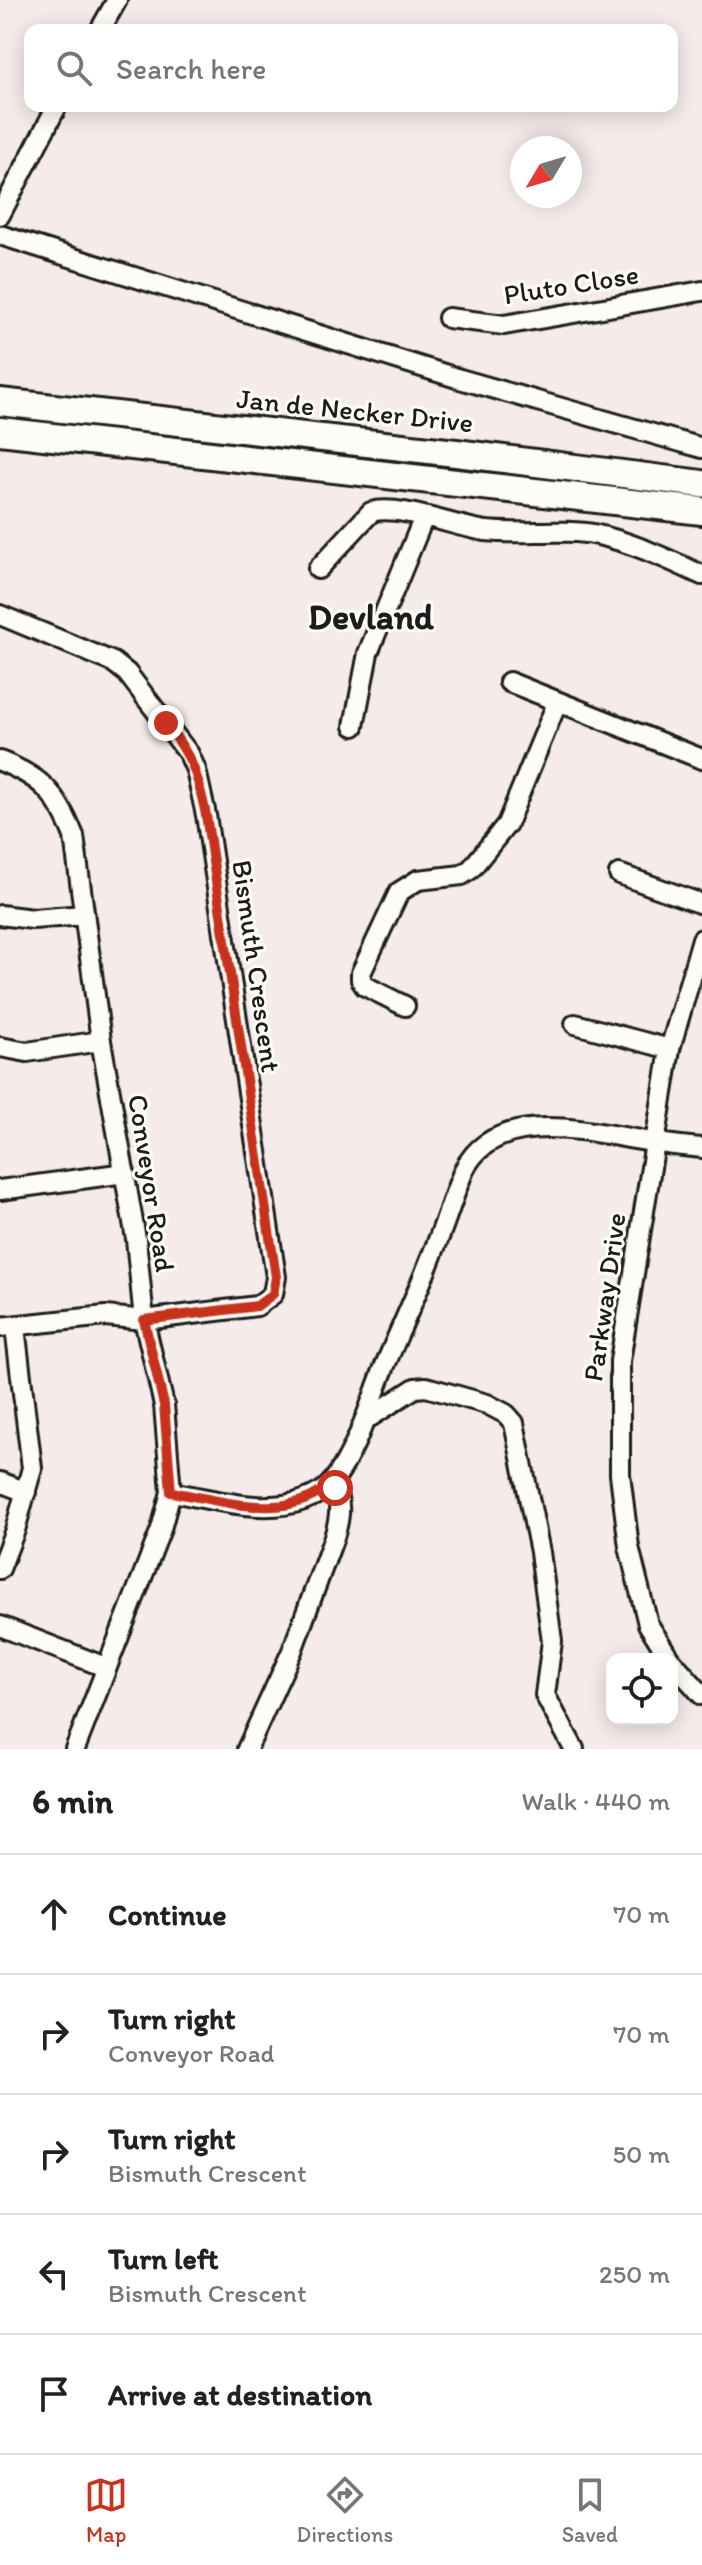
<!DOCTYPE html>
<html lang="en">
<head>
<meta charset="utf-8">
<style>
	:root { --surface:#fff; --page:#f6f6f6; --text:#222; --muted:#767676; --line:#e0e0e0; --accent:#c8321e }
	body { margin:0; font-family:Itim,sans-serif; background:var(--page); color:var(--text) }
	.controls { position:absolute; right:24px; bottom:24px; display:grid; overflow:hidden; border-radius:16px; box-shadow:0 4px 20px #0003 }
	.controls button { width:72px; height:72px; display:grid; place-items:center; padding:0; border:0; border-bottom:2px solid var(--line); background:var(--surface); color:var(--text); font:40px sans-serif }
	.compass { position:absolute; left:510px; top:136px; width:72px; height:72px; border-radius:50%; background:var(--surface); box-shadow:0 4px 20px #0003; rotate:232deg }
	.stop { position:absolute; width:24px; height:24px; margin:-18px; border:6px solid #c8321e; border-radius:50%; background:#fff }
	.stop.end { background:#c8321e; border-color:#fff; box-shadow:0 2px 8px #0008 }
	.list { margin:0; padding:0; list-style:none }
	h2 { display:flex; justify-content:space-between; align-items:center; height:104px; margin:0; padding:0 32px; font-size:34px }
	h2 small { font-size:26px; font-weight:400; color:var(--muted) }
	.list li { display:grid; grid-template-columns:52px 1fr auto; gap:24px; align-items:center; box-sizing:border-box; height:120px; padding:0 32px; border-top:2px solid var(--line) }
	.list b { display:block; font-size:30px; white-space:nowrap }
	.list p { margin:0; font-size:26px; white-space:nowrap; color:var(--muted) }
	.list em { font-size:26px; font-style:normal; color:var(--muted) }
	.icon { flex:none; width:44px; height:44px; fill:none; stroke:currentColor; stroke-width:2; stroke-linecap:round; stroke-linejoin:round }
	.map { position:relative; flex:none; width:702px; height:1749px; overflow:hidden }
	.search { position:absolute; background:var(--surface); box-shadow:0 4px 20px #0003; left:24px; right:24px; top:24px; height:88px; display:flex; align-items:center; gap:20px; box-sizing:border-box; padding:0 28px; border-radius:16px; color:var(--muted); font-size:30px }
	.sheet { height:704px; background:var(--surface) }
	nav { display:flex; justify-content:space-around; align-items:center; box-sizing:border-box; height:112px; border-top:2px solid var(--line); background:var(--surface); font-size:22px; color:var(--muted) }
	nav a { display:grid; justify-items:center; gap:4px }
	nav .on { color:var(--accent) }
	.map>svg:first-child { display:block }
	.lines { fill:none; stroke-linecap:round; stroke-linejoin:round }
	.minor-casing { stroke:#1c1c1c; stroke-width:24 }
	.secondary-casing { stroke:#1c1c1c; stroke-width:32 }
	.minor { stroke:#fdfcf7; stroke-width:18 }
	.secondary { stroke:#fdfcf7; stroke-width:26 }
	.route { stroke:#c8321e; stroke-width:10 }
	.labels { text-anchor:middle; stroke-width:6; stroke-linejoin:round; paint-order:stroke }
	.street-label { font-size:28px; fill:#1c1c1c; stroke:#fdfcf7 }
	.district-label { font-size:36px; font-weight:bold; fill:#1c1c1c; stroke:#fdfcf7 }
</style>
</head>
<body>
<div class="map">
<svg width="702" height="1749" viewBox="0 0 702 1749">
	<rect width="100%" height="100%" fill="#f6ebeb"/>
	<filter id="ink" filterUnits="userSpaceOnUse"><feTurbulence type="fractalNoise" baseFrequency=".0125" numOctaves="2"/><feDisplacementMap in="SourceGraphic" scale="16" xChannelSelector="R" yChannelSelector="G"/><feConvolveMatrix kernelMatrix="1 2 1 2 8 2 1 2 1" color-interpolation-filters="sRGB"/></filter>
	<g filter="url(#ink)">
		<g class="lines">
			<defs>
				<g id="minor">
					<polyline points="100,30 117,0"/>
					<polyline points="0,215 57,106"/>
					<polyline points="0,235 460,379 702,448"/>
					<polyline points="448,318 504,325 702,291"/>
					<path d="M318,569L371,512C400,504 455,527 486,531C523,535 562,528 598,535C634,543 669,560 702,575"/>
					<polyline points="0,615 113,662 127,673 189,754 196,770 206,815 276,1277 273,1294 257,1306 144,1320 106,1316 0,1327"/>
					<polyline points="509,682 702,759"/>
					<polyline points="354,726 368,653 424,517"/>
					<path d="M0,761C43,778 56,793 74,836L101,1041L136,1239L144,1320L164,1405L171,1492L161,1529L75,1749"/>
					<polyline points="619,874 702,904"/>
					<polyline points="0,915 33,919 84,915"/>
					<polyline points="405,1006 365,986 361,980 361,973 399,892 418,880 462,875 471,869 507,824 557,703"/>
					<polyline points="575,1024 670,1049"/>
					<polyline points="0,1047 27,1052 101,1041"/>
					<polyline points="0,1190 125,1173"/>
					<polyline points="364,1421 415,1388 426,1387 487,1404 506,1414 514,1423 540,1552 552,1641 545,1695 574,1749"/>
					<polyline points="0,1482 26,1492"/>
					<path d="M171,1492C212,1499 264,1515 304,1500C315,1496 327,1489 334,1480C358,1447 369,1406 384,1368C400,1329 419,1290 434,1250C445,1224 453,1196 464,1170C495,1107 587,1131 640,1140C661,1144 681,1146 702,1148"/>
					<polyline points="0,1569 15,1530 32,1468 15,1327"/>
					<polyline points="0,1626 105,1667"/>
					<polyline points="670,1659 648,1624 629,1547 620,1474 620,1361 670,1049 702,939"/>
					<polyline points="672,1661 702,1695"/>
					<path d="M247,1749L292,1651L334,1537C340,1518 343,1500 331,1483"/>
				</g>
				<g id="secondary">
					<polyline points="0,402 456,453 702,484"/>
					<polyline points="0,431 702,511"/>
				</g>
			</defs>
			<use href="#minor" class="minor-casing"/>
			<use href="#secondary" class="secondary-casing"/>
			<use href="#minor" class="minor"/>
			<use href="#secondary" class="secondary"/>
		</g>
	</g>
	<g class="lines" filter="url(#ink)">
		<path class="route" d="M166,723C193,759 197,772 206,815L276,1277L273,1294L257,1306L144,1320L164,1405L171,1492C220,1500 290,1524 331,1483L335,1488"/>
	</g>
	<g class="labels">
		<g class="street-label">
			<text transform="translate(571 284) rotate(-9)" y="10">Pluto Close</text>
			<text transform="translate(355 410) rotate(6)" y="10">Jan de Necker Drive</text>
			<text transform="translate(257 966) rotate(82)" y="10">Bismuth Crescent</text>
			<text transform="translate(152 1183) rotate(81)" y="10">Conveyor Road</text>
			<text transform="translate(604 1297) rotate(-82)" y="10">Parkway Drive</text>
		</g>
		<g class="district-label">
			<text x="371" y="629">Devland</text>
		</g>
	</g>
</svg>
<div class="controls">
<button><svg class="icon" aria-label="locate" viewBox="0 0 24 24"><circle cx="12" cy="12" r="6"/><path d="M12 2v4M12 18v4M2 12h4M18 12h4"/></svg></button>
</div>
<svg class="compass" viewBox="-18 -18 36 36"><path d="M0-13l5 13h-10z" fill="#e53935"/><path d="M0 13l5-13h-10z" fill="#767676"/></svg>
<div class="stop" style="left:335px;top:1488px"></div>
<div class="stop end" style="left:166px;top:723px"></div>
<div class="search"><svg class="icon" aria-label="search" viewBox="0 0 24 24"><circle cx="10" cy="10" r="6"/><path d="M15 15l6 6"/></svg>Search here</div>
</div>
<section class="sheet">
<h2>6 min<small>Walk · 440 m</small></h2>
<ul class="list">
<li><svg class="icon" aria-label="ahead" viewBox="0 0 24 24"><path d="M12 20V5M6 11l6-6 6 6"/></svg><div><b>Continue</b></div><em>70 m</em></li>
<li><svg class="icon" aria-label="right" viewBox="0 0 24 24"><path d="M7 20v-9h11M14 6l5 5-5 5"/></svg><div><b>Turn right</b><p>Conveyor Road</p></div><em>70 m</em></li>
<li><svg class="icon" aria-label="right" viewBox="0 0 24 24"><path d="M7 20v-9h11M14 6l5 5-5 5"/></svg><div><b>Turn right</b><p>Bismuth Crescent</p></div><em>50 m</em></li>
<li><svg class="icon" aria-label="left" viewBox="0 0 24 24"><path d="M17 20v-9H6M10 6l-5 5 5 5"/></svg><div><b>Turn left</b><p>Bismuth Crescent</p></div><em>250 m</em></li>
<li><svg class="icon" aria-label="arrive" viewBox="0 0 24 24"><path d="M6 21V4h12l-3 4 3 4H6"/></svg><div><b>Arrive at destination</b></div></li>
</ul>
</section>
<nav>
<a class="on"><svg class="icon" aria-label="map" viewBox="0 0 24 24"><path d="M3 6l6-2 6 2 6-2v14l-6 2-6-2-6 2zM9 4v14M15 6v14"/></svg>Map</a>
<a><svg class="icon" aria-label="directions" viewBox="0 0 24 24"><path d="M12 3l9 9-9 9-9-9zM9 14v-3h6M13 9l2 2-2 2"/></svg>Directions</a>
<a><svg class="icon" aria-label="saved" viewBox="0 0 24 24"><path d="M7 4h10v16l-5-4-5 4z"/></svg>Saved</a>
</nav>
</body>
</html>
